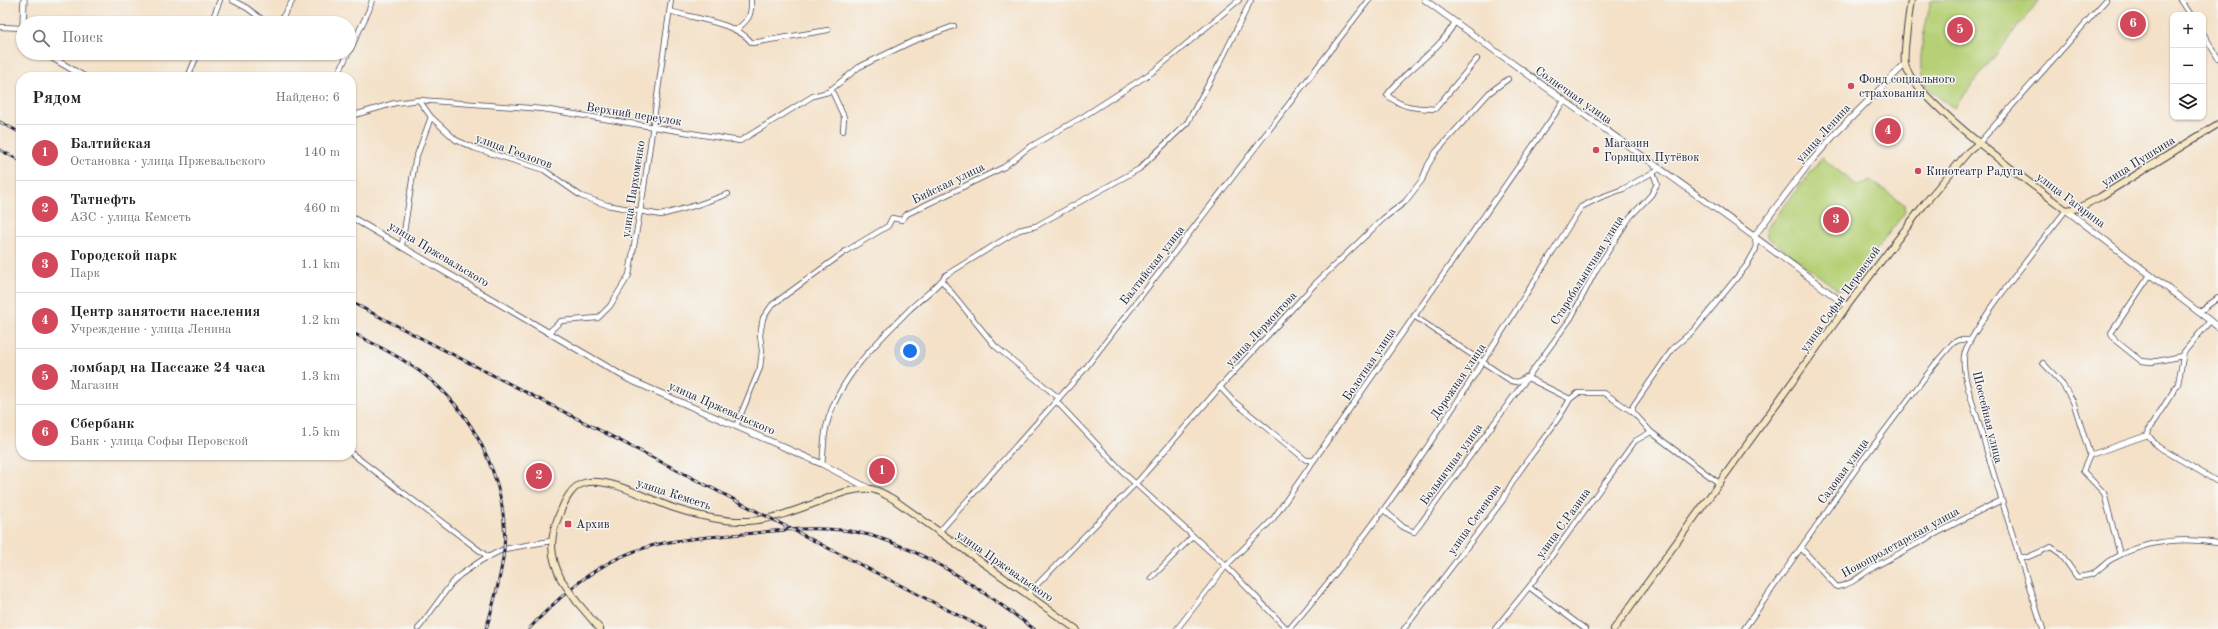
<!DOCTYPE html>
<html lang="ru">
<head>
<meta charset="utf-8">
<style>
	:root { --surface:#fff; --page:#f6f6f6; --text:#222; --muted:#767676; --line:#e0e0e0; --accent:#d1495b }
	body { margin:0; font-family:"Old Standard TT",serif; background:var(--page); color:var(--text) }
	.controls { position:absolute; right:12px; top:12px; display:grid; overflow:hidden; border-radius:8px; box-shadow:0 1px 3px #0004 }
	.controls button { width:36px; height:36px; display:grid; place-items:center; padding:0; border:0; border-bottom:1px solid var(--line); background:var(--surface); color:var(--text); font:20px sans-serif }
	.you { position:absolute; left:910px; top:351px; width:14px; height:14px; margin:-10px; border:3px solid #fff; border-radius:50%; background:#1a73e8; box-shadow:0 0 0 6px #1a73e833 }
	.badge { display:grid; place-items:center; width:26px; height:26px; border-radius:50%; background:var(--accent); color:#fff; font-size:13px; font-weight:700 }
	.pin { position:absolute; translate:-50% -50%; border:2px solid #fff; box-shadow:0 1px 4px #0006 }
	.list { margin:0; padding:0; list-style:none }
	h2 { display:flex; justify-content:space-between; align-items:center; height:52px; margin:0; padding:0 16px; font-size:17px }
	h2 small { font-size:13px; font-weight:400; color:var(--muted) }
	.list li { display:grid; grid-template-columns:26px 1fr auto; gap:12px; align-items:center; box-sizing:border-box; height:56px; padding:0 16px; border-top:1px solid var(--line) }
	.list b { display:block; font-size:15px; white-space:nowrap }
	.list p { margin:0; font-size:13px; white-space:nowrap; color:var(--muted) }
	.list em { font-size:13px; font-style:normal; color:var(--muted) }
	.icon { flex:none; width:22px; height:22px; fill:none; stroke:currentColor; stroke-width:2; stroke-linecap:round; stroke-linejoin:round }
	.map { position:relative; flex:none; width:2218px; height:629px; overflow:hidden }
	.search { position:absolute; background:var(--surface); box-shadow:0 1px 3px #0004; left:16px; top:16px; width:340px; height:44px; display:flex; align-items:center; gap:10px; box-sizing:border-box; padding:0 14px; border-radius:22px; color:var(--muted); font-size:15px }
	.panel { position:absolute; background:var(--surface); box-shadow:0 1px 3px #0004; left:16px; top:72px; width:340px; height:388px; border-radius:16px }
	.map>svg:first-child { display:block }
	.park { fill:#b6d076; stroke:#6c7958 }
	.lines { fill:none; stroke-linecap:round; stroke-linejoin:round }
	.minor-casing { stroke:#423f50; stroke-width:6 }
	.tertiary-casing { stroke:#423f50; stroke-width:7 }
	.secondary-casing { stroke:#423f50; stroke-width:8 }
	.minor { stroke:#fff; stroke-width:4.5 }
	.tertiary { stroke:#fff; stroke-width:5.5 }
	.secondary { stroke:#f7e8c3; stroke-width:6 }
	.rail-casing { stroke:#22223b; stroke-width:3 }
	.rail { stroke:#f6f6f2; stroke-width:1.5; stroke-dasharray:4.5; stroke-linecap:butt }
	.secondary-bridge-casing { stroke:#423f50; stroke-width:8; stroke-linecap:butt }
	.secondary-bridge { stroke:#f7e8c3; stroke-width:6 }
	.poi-dot { fill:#d1495b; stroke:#f6f6f2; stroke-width:1.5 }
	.labels { text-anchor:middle; stroke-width:3; stroke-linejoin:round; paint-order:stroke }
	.poi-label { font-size:12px; fill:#22223b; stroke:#f6f6f2; text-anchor:start }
	.street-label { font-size:12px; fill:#22223b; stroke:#f6f6f2 }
</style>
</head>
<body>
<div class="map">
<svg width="2218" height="629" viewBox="0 0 2218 629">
	<rect width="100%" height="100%" fill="#f6f6f2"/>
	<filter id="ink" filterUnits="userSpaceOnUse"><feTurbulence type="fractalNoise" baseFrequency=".025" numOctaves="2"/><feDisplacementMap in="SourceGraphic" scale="8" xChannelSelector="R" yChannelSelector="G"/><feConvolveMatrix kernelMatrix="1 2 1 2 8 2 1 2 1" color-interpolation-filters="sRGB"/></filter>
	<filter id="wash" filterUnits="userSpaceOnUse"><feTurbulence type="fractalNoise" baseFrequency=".012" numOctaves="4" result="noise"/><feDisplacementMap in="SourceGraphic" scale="16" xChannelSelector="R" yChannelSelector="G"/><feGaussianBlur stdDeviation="0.9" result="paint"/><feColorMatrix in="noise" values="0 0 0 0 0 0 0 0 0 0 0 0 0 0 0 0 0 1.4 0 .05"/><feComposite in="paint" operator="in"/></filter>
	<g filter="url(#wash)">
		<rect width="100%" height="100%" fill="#f4e1c8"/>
		<g class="park">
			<path d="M1931,0H2039L1954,108C1945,101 1929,92 1924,82C1915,63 1927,20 1931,0Z"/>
			<polygon points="1822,158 1858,186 1870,180 1904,204 1905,212 1846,290 1838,290 1767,237 1766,229"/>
		</g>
	</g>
	<g filter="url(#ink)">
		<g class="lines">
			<defs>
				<g id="minor">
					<polyline points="232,0 247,8 267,23"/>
					<polyline points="2181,0 2191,15"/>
					<path d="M670,11C694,19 736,22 752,43L828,30"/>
					<path d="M1455,22C1438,53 1407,68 1387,95C1402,108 1415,108 1435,109L1477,59"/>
					<polyline points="211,23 220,0"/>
					<polyline points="279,23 293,0"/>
					<polyline points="0,27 23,28"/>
					<path d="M736,30C748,20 752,17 751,0"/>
					<polyline points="2203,33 2218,58"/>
					<polyline points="349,52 369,10 372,0"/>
					<polyline points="302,53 304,55"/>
					<polyline points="188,77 198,53"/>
					<polyline points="337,77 348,53"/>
					<polyline points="831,89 844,117 843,131"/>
					<polyline points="419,100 431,117 456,140 474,148 544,170 581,196 607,205 661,215 697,205 728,194"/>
					<polyline points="351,116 395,103 419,100 543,109 740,141 813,96 828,92 859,67 911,42 954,26"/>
					<polyline points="1979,143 2106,0"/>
					<polyline points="402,245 415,161 431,117"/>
					<polyline points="2150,275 2111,333 2116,341 2141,361 2152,362 2183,356"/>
					<polyline points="942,281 995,346 1059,398"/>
					<polyline points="2199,312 2218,298"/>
					<polyline points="1414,316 1511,381 1517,382 1525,378"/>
					<polyline points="549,332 561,321 598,318 610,306 629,275 643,194 671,0"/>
					<polyline points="2043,363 2061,382 2073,401 2090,455"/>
					<polyline points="1526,377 1570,399 1578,393 1604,393 1633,412 1651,432 1720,484"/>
					<polyline points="1220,387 1232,400 1306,460 1314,460"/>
					<polyline points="1056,401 1127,476 1226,566 1287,629"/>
					<polyline points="1633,412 1633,406 1674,347 1694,330 1747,265 1756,249 1755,235"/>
					<polyline points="736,426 760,368 762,351 760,335 763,318 772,305 846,251 888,226 892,218 902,220 907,214 1004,167 1028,148 1084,116 1154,71 1239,0"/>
					<polyline points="2148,435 2157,446 2218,482"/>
					<polyline points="351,453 488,557"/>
					<path d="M822,464C824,451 823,437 827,424C839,378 876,343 908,311C921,298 936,289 946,275L1019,230L1036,226L1139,169L1187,123L1221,61L1251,0"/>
					<polyline points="1384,510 1403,527 1414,532 1421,523 1571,318 1596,270 1630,217 1651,195 1657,184 1653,172"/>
					<polyline points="939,532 1084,370 1369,0"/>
					<path d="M1801,548L1837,587C1854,584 1860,575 1874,567C1916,545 1957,521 2000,501"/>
					<polyline points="2120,555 2104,493 2083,471 2090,455 2148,435 2149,429 2178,384 2184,352 2210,321"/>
					<path d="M2019,557H2028L2051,547L2061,554L2077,577C2081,576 2088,576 2092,574C2100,570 2105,562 2114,558C2146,541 2182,537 2218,543"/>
					<polyline points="1151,578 1193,536"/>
					<polyline points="1529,587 1585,629"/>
					<polyline points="1027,595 1140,479 1220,387 1316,283 1384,218 1405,202 1422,180 1428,165 1436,152 1489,93 1508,79"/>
					<polyline points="418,629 451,584 460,575 482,560 504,549 551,541"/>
					<polyline points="1177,629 1226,566 1273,519 1564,101"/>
					<path d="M1289,629C1402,500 1489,351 1581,207L1599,198L1623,189L1659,169"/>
					<path d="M1404,629L1503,500C1520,463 1551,435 1570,399"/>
					<polyline points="1495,629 1529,587 1635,441 1651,432"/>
					<polyline points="1744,629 1861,462 1935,364 1953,343 1959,340 1970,340"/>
					<path d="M2043,629C2021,562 1999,495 1980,427C1974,406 1962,377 1964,356C1966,334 2048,234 2066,210"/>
				</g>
				<g id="tertiary">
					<path d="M1425,0C1565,103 1709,200 1847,306"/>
					<polyline points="23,23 24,0"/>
					<polyline points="44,53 85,77"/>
					<polyline points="2066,210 2218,327"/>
					<polyline points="351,217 628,379 822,464 870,489"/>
					<polyline points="1755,235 1807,166 1836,133 1905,64"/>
				</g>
				<g id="secondary">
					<path d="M1911,0C1909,14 1903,52 1905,64C1911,97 2035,187 2066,210L2079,208L2100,197L2218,124"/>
					<path d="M561,579C550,556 549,539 559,515C564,503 570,487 584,483C608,476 650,500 674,508C698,516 723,522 748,521C771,520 797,510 818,502C834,496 853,487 871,489C878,490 886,495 893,499L1076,629"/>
					<polyline points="577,602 600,629"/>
					<polyline points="1614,629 1847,306 1926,202 1968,152 1979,143"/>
				</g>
			</defs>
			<use href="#minor" class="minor-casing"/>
			<use href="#tertiary" class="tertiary-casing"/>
			<use href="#secondary" class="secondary-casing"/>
			<use href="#minor" class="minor"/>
			<use href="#tertiary" class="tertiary"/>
			<use href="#secondary" class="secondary"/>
			<defs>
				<g id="rail">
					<polyline points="0,122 21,133"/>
					<polyline points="0,150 21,161"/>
					<polyline points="351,302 985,629"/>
					<path d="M351,332C380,347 409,361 433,382C479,422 509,489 504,550C501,577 494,603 486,629"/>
					<path d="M529,629C567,588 607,554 664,543C694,537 724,536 754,533C791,529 833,525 869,535C930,552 983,591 1034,629"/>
				</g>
			</defs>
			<use href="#rail" class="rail-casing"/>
			<use href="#rail" class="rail"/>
			<defs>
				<polyline id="secondary-bridge" points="561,579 577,602"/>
			</defs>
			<use href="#secondary-bridge" class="secondary-bridge-casing"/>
			<use href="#secondary-bridge" class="secondary-bridge"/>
		</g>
	</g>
	<g class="poi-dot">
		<circle cx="1851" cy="86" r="4"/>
		<circle cx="1596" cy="150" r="4"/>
		<circle cx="1918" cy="171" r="4"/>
		<rect x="564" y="520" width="8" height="8" rx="2"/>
	</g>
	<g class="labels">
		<g class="poi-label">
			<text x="1859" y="83">Фонд социального<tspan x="1859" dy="14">страхования</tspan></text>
			<text x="1604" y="147">Магазин<tspan x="1604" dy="14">Горящих Путёвок</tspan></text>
			<text x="1926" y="175">Кинотеатр Радуга</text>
			<text x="576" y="528">Архив</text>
		</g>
		<g class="street-label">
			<text transform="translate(1574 95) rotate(35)" y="4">Солнечная улица</text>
			<text transform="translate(634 114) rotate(9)" y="4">Верхний переулок</text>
			<text transform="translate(1823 133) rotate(-48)" y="4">улица Ленина</text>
			<text transform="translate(514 151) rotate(20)" y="4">улица Геологов</text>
			<text transform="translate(2138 161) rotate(-32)" y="4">улица Пушкина</text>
			<text transform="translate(948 183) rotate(-26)" y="4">Бийская улица</text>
			<text transform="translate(633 189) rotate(-81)" y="4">улица Пархоменко</text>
			<text transform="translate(2071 200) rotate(37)" y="4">улица Гагарина</text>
			<text transform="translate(439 254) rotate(31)" y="4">улица Пржевальского</text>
			<text transform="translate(1152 265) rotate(-52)" y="4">Балтийская улица</text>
			<text transform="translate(1587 270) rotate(-58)" y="4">Старобольничная улица</text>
			<text transform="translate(1840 299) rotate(-54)" y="4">улица Софьи Перовской</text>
			<text transform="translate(1261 329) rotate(-47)" y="4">улица Лермонтова</text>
			<text transform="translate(1369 364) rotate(-56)" y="4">Болотная улица</text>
			<text transform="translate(1458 381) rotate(-56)" y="4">Дорожная улица</text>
			<text transform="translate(722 408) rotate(24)" y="4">улица Пржевальского</text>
			<text transform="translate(1988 417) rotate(76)" y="4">Шоссейная улица</text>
			<text transform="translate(1451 464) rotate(-54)" y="4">Больничная улица</text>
			<text transform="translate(1843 471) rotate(-54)" y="4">Садовая улица</text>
			<text transform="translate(674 494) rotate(18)" y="4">улица Кемсеть</text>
			<text transform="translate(1474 519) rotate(-55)" y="4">улица Сеченова</text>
			<text transform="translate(1563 523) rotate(-54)" y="4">улица С.Разина</text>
			<text transform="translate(1900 542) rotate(-29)" y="4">Новопролетарская улица</text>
			<text transform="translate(1005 566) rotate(35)" y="4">улица Пржевальского</text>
		</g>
	</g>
</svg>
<div class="controls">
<button>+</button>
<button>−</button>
<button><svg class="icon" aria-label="layers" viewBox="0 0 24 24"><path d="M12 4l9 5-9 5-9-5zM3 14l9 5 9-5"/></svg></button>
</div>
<div class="you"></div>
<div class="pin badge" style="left:882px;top:471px">1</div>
<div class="pin badge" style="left:539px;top:476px">2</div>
<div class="pin badge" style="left:1836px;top:220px">3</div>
<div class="pin badge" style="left:1888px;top:131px">4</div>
<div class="pin badge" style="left:1960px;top:30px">5</div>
<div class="pin badge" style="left:2133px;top:24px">6</div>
<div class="search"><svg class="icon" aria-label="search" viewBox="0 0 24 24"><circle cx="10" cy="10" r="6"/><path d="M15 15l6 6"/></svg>Поиск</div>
<section class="panel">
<h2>Рядом<small>Найдено: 6</small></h2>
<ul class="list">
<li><span class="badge">1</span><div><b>Балтийская</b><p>Остановка · улица Пржевальского</p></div><em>140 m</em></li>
<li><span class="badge">2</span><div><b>Татнефть</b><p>АЗС · улица Кемсеть</p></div><em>460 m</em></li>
<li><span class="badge">3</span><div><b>Городской парк</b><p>Парк</p></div><em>1.1 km</em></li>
<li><span class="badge">4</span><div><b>Центр занятости населения</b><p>Учреждение · улица Ленина</p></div><em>1.2 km</em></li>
<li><span class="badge">5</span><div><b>ломбард на Пассаже 24 часа</b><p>Магазин</p></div><em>1.3 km</em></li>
<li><span class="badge">6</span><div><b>Сбербанк</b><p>Банк · улица Софьи Перовской</p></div><em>1.5 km</em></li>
</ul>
</section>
</div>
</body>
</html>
